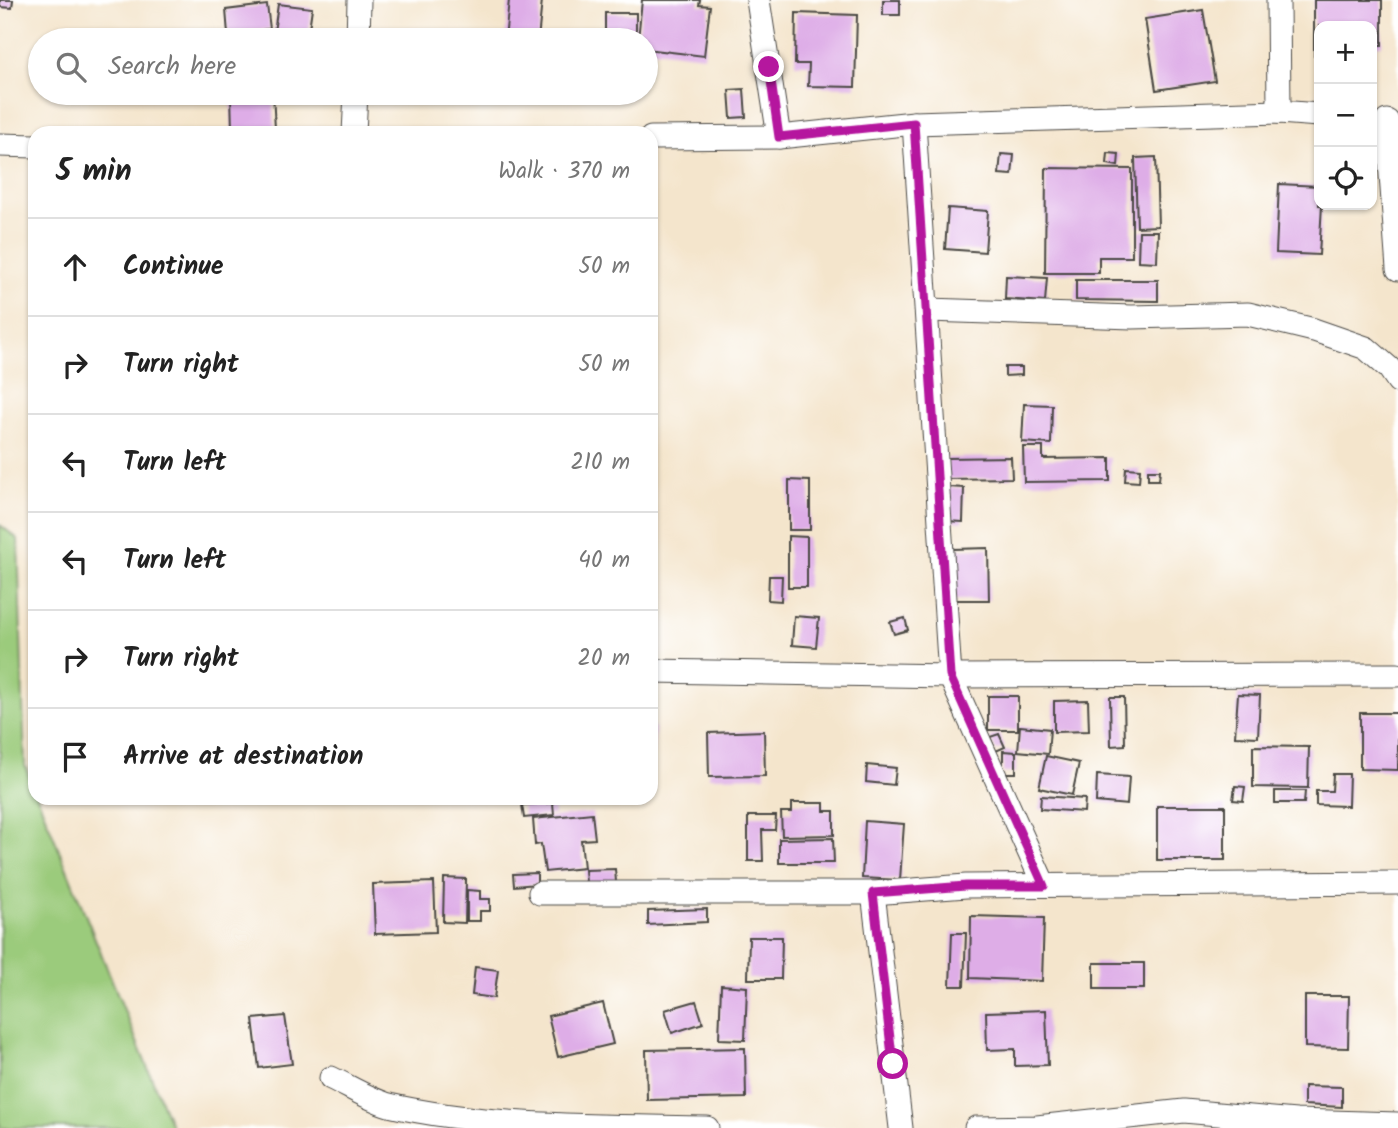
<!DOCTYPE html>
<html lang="en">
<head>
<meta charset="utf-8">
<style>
	:root { --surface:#fff; --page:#f6f6f6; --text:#222; --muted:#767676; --line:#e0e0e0 }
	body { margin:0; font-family:Kalam,sans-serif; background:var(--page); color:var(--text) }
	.controls { position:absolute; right:21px; top:21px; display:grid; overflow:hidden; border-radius:14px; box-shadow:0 2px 5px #0004 }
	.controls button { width:63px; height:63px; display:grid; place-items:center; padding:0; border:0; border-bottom:2px solid var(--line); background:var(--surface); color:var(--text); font:35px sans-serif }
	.stop { position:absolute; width:21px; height:21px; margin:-16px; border:5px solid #b5179e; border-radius:50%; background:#fff }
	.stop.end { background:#b5179e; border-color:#fff; box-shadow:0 2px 7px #0008 }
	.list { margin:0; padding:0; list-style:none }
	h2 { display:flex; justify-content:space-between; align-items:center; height:91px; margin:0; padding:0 28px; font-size:30px }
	h2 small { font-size:23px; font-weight:400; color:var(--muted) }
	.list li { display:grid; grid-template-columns:46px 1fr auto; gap:21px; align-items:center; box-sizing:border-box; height:98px; padding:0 28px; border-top:2px solid var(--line) }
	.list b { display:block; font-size:26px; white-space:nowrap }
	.list em { font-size:23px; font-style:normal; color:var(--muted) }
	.icon { flex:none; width:38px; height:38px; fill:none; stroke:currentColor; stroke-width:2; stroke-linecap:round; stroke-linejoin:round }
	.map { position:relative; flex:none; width:1398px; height:1128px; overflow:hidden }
	.search { position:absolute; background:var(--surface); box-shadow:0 2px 5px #0004; left:28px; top:28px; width:630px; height:77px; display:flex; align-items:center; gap:18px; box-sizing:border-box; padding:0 24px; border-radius:38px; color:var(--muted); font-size:26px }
	.panel { position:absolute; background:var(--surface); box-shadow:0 2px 5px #0004; left:28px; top:126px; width:630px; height:679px; border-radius:21px }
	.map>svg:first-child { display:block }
	.green { fill:#9bcb7b; stroke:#637b53; stroke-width:2 }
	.building { fill:#deade7 }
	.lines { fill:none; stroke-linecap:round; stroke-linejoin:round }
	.street-casing { stroke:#494743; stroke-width:25 }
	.street { stroke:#fff; stroke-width:23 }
	.route { stroke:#b5179e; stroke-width:9 }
</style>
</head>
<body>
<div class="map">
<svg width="1398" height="1128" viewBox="0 0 1398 1128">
	<rect width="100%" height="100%" fill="#fff"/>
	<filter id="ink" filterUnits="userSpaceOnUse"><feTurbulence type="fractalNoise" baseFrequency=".0143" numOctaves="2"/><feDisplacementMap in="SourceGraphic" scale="14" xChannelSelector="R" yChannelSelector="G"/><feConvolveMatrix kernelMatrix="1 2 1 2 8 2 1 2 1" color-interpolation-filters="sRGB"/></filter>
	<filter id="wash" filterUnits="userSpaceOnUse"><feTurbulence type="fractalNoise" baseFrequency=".00686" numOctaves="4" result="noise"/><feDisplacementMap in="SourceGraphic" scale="28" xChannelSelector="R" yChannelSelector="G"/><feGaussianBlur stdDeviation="1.57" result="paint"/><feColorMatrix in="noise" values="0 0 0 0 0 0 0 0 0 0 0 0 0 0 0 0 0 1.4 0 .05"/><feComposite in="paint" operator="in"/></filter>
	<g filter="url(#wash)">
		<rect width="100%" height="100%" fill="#f4e5cc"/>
		<polygon class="green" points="0,525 18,539 25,766 172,1128 0,1128"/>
		<g id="blocks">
			<g class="building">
				<polygon points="0,0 13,0 12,8 0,7"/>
				<polygon points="509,0 542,0 538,40 505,40"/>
				<polygon points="642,0 700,0 699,5 710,6 704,56 646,49 646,40 638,40"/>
				<rect x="883" y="0" width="17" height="15"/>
				<polygon points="1314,0 1382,0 1382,45 1372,45 1372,26 1319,26 1319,56 1314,56"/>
				<polygon points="278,4 312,8 308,36 274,32"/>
				<polygon points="267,5 270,29 228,34 226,10"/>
				<polygon points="1203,10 1215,81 1156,90 1145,19"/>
				<rect x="605" y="13" width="31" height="27"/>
				<polygon points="796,13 857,15 855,87 808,86 809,64 795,64"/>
				<polygon points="744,89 746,117 731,118 729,90"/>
				<polygon points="231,93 273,93 275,129 232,130"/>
				<polygon points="1108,153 1119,154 1118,166 1107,164"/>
				<polygon points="1001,154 1014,155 1012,175 999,174"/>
				<polygon points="1156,157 1158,226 1137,227 1135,158"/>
				<polygon points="1046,168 1132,169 1132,257 1099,257 1099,273 1045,273"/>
				<polygon points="1279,184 1319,186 1319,205 1322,205 1319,255 1276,253"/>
				<polygon points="948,208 988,211 985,252 945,249"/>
				<polygon points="1139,231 1158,231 1157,262 1138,261"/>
				<polygon points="1006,276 1047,278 1045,302 1005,299"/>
				<polygon points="1076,280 1158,280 1158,301 1076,300"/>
				<polygon points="1005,367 1022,367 1022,375 1005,376"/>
				<polygon points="1024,404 1052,405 1051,444 1022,442"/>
				<polygon points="1023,447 1043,447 1043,459 1110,458 1110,481 1024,482"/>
				<polygon points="1011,457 1012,478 947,479 947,458"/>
				<polygon points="1126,468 1140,469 1139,482 1125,481"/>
				<polygon points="1148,470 1160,470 1159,480 1148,480"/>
				<polygon points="789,480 810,481 810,530 789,530"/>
				<polygon points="948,487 964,488 963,522 947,521"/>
				<polygon points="788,536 807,537 807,587 788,587"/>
				<polygon points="988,548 989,600 954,600 953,549"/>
				<polygon points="769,576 782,576 781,601 768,600"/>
				<polygon points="794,616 819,618 816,647 792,645"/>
				<polygon points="905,618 908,630 894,634 890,622"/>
				<polygon points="1238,694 1260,695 1258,737 1235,736"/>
				<rect x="988" y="696" width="30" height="34"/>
				<polygon points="1110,697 1124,697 1125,745 1111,746"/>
				<polygon points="1088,700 1089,731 1054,732 1054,701"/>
				<polygon points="1360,713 1398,713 1398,770 1360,769"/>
				<polygon points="1020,726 1050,729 1048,754 1018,751"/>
				<polygon points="651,727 655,727 653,754 651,754"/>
				<polygon points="764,731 765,776 709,777 708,733"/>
				<polygon points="999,734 1005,747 996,751 990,737"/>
				<polygon points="1253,746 1309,747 1308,788 1253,787"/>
				<polygon points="1003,751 1016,752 1016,773 1003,773"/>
				<polygon points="1046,756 1079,763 1072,795 1039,788"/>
				<polygon points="867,765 896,768 894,785 866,782"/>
				<polygon points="1333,774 1349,774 1348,806 1316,805 1316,791 1332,791"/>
				<polygon points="1097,775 1129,777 1127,805 1096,802"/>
				<polygon points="1235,786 1245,787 1243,801 1233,800"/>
				<polygon points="1275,791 1305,791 1304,803 1275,803"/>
				<polygon points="1041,796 1085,799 1084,812 1040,809"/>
				<polygon points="553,803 554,815 524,818 522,805"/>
				<polygon points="792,803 824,803 824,811 834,811 834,835 782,836 781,812 792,812"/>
				<rect x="1157" y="806" width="68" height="54"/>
				<polygon points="592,813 595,839 581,840 584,868 545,872 541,844 535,845 533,819"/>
				<polygon points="748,816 776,816 775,830 762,830 763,861 748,861"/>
				<polygon points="865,821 904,824 900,880 862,878"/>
				<polygon points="833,838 834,863 779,863 779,839"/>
				<polygon points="615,869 616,882 586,883 585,870"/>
				<polygon points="537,873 537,884 514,886 513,874"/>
				<polygon points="444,878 466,879 465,923 443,922"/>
				<polygon points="434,882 436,932 375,934 373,884"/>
				<polygon points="467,890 480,891 480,899 490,899 490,911 480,911 480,921 467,921"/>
				<polygon points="707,909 707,922 648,925 648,911"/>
				<polygon points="971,916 1044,918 1042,981 970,978"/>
				<polygon points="952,933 966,933 964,986 950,986"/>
				<polygon points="749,937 782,937 781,979 748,979"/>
				<rect x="1094" y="963" width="50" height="26"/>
				<polygon points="475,967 498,970 494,998 472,995"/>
				<polygon points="721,985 747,987 745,1040 719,1039"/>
				<polygon points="1305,996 1349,996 1348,1048 1305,1047"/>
				<polygon points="696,1001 703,1023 672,1033 665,1010"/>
				<polygon points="603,1003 613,1044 558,1057 548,1016"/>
				<polygon points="1046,1010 1048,1065 1015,1066 1015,1049 987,1050 986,1012"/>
				<polygon points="285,1016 292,1064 259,1068 253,1019"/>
				<polygon points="745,1048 746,1098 647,1100 646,1050"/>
				<polygon points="1304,1086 1342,1087 1342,1107 1304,1105"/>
			</g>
		</g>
	</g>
	<g filter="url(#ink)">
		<use href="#blocks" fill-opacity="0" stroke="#494743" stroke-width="2"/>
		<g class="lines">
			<defs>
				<g id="street">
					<polyline points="758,0 779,137"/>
					<polyline points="1278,0 1279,112"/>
					<polyline points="358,40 359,0"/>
					<polyline points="1387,121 1398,269"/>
					<polyline points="914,123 950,676 1044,885"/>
					<polyline points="354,133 356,93"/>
					<polyline points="651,138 779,137 914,123 1279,112 1319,115"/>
					<polyline points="0,145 35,146"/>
					<polyline points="928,310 1132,317 1248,314 1314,330 1366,348 1389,368 1398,381"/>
					<polyline points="651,671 950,676 1398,675"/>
					<polyline points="540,893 873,893 901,1128"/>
					<polyline points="873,893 966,886 1398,883"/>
					<path d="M331,1078C350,1087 369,1099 389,1105C488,1128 605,1126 707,1128"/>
					<polyline points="976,1128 1037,1127 1184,1111 1296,1121 1398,1124"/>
				</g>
			</defs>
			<use href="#street" class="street-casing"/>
			<use href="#street" class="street"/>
		</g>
	</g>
	<g class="lines" filter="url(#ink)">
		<polyline class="route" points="769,67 779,137 914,123 950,676 1044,886 966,886 873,893 893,1064"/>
	</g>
</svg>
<div class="controls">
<button>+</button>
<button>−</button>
<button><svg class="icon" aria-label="locate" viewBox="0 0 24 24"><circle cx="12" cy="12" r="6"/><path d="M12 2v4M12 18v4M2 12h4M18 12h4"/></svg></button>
</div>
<div class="stop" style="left:893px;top:1064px"></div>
<div class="stop end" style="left:769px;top:67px"></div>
<div class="search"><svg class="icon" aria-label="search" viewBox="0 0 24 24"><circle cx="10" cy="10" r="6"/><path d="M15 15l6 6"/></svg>Search here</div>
<section class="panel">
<h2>5 min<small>Walk · 370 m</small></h2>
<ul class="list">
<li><svg class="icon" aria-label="ahead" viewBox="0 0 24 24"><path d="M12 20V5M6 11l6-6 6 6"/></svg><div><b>Continue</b></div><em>50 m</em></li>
<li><svg class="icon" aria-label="right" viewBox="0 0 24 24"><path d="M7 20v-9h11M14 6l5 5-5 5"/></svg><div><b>Turn right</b></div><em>50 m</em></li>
<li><svg class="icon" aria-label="left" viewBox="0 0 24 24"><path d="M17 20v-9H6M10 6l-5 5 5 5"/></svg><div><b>Turn left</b></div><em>210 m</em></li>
<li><svg class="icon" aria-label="left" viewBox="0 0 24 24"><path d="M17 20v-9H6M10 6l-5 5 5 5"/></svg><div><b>Turn left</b></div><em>40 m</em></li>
<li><svg class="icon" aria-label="right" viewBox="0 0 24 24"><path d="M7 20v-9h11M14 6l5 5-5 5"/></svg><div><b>Turn right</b></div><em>20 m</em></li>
<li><svg class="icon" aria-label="arrive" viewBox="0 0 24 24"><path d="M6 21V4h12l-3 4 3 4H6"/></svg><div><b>Arrive at destination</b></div></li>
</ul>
</section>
</div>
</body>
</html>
